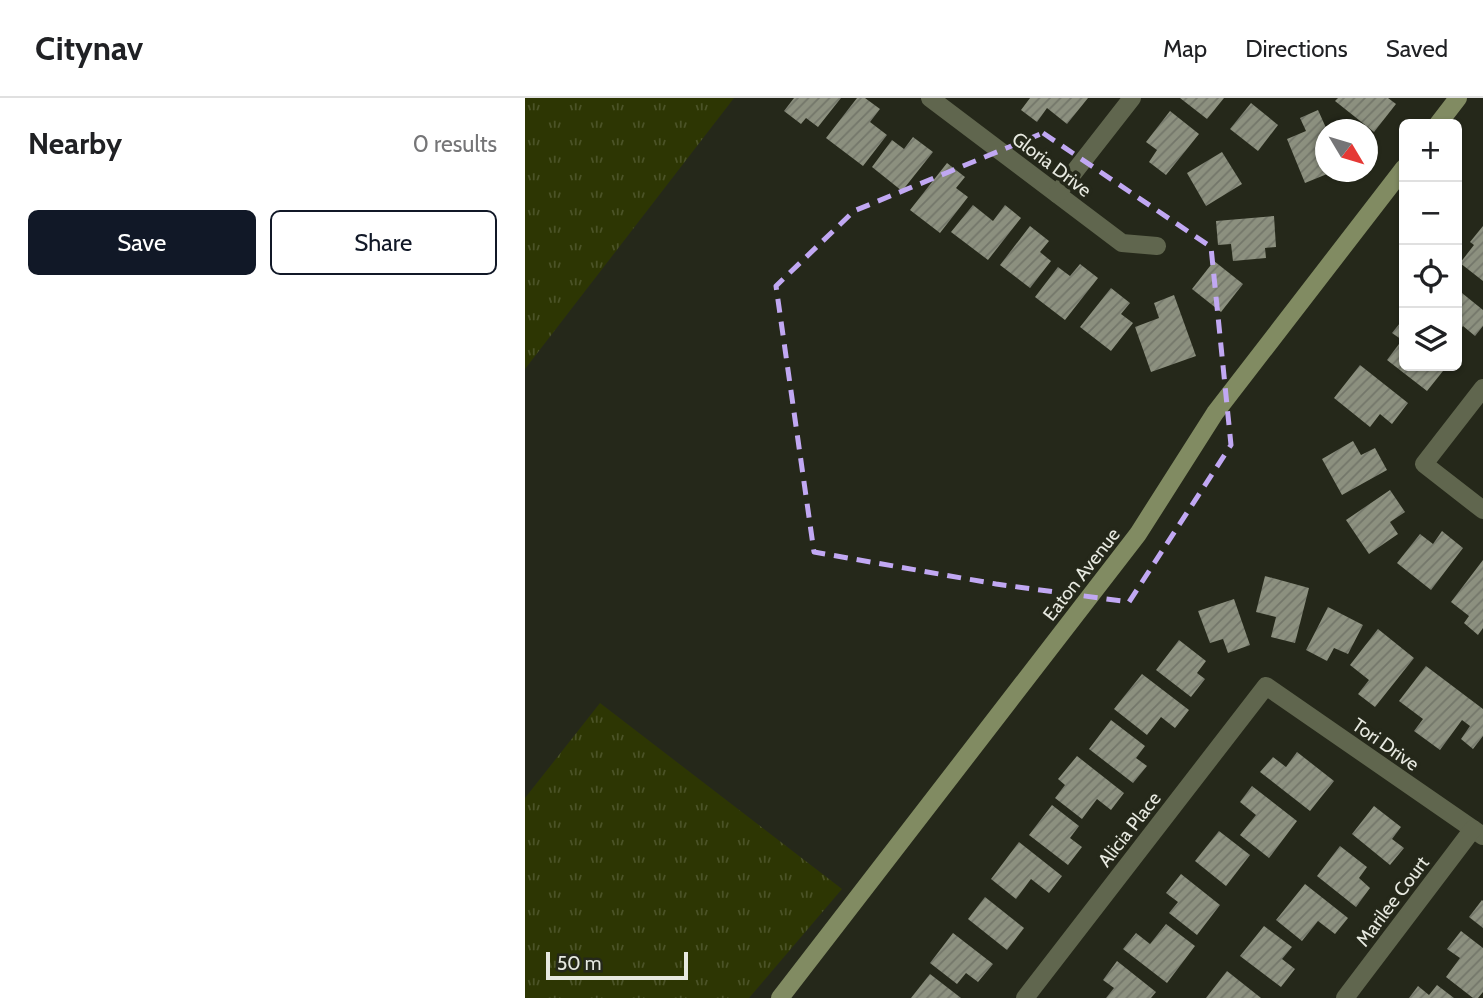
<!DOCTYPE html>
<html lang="en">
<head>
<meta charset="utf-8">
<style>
	:root { --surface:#fff; --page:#f2f2f2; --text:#202124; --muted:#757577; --line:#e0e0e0; --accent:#111827 }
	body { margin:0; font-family:Cabin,sans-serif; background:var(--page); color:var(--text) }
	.controls { position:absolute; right:21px; top:21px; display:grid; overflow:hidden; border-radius:10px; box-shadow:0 2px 5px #0004 }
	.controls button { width:63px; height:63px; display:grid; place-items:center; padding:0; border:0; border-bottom:2px solid var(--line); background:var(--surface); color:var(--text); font:35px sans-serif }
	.compass { position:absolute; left:790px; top:21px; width:63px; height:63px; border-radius:50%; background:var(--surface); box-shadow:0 2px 5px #0004; rotate:128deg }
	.scale { position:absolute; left:21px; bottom:18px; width:142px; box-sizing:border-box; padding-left:7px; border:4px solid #e7e9e0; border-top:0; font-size:19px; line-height:24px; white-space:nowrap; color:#e7e9e0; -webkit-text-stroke:5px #25281a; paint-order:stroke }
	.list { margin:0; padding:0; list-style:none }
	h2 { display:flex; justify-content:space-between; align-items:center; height:91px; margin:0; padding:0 28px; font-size:30px }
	h2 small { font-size:23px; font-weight:400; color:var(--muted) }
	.actions { display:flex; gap:14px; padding:21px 28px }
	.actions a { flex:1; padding:16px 0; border:2px solid var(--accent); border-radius:10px; text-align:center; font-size:24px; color:var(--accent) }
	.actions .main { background:var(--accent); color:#fff }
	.icon { flex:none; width:38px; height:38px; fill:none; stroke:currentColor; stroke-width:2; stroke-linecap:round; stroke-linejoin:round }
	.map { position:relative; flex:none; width:958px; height:900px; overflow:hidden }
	header { display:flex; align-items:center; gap:42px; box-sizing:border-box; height:98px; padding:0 35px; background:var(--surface); border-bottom:2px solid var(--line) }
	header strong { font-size:33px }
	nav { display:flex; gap:38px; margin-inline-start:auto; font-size:24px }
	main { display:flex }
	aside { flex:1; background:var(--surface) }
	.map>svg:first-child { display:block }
	.grass { fill:url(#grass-tufts) }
	.building { fill:url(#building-hatch) }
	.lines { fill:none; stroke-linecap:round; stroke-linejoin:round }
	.street { stroke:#60664e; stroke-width:18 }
	.secondary { stroke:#818b62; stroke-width:18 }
	.marked { fill:none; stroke:#c1a8f3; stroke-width:5; stroke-dasharray:14 9; stroke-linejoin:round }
	.labels { text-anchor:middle; stroke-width:7; stroke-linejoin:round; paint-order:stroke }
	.street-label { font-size:19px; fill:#e7e9e0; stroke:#25281a }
</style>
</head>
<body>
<header>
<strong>Citynav</strong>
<nav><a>Map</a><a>Directions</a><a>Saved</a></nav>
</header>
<main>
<aside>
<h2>Nearby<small>0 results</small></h2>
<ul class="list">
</ul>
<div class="actions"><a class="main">Save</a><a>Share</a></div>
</aside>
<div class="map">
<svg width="958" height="900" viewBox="0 0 958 900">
	<defs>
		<pattern id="grass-tufts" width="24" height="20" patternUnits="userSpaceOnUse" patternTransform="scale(1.75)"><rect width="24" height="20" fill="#2d3603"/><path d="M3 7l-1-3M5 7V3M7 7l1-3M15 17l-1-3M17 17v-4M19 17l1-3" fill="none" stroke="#4b5327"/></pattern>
		<pattern id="building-hatch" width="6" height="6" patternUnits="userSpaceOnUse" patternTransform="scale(1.75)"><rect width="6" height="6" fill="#8c907f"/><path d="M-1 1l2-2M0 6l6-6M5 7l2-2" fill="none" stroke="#73766a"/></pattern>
	</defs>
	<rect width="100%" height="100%" fill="#25281a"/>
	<g class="grass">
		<polygon points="0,0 209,0 0,271"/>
		<polygon points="75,605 317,791 224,900 0,900 0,700"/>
	</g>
	<g class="building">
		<polygon points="269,0 316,0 293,29 281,20 276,26 259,13"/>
		<polygon points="332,0 340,0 355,11 345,24 362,37 338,68 301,40"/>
		<polygon points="505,0 563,0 542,26 522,10 512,24 496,12"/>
		<polygon points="655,0 699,0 682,21"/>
		<polygon points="813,0 863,0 871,6 849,34 810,3"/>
		<polygon points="726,5 753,27 733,53 705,31"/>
		<polygon points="793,12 802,32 800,74 807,74 780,85 762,41 781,33 775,20"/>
		<polygon points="645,13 674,36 641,77 624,64 632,52 621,44"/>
		<polygon points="388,39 408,54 377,93 347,69 367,42 379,51"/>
		<polygon points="697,54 717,86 681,108 662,75"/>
		<polygon points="422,65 440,79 431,90 443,99 415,135 385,112"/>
		<polygon points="448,107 468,123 480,107 496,120 463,162 426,134"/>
		<polygon points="749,118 751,149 740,150 741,160 708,163 706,146 693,147 691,123"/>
		<polygon points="505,128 524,143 515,154 526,163 505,190 475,167"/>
		<polygon points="958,128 958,183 935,165 949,147 945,144"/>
		<polygon points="689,163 718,186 696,214 667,191"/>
		<polygon points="555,166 573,180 540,222 510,199 533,169 545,178"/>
		<polygon points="586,190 605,205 596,216 608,225 586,253 555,229"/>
		<polygon points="932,191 958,212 958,228 950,238 938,228 932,236"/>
		<polygon points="649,197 671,258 626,274 610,229 634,220 629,205"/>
		<polygon points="879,220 879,268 911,268 918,273 902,293 862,262 877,242 867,235"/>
		<polygon points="835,267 883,305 867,326 855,316 845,329 809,300"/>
		<polygon points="828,343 836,357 850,350 862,372 817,397 797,361"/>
		<polygon points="865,392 880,414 865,424 873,436 844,456 821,422"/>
		<polygon points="917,433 938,450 906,492 872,465 895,436 908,446"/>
		<polygon points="958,462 958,530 953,537 939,525 944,518 926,504"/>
		<polygon points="740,478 784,490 770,545 746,539 751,519 731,514"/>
		<polygon points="709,501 725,547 703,555 698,541 685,545 673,513"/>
		<polygon points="803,509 838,527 823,556 809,550 802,563 781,552"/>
		<polygon points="853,531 889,560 850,609 833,596 844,582 825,567"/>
		<polygon points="654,542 681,563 672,575 680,581 666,599 631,572"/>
		<polygon points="901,568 958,611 958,638 948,651 936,641 945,628 937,622 915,652 889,633 898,621 874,603"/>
		<polygon points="617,576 664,612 650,630 636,619 622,637 589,611"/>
		<polygon points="586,622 620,648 611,660 622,668 608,685 564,651"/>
		<polygon points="772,654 809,683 785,713 735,674 748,659 761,669"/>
		<polygon points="552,658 599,695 586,712 572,701 557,721 530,700 540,687 533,681"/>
		<polygon points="727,688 772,723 744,760 715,737 731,717 715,704"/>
		<polygon points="527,707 554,728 545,740 557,749 543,767 504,737"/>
		<polygon points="849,708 876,729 867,741 879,750 865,767 827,736"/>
		<polygon points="694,733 725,757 701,788 670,763"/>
		<polygon points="494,744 537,778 524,795 506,781 491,801 466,781"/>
		<polygon points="815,748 842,769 834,780 845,790 831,809 792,778"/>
		<polygon points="656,776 695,807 672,837 644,815 653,804 641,795"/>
		<polygon points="780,786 823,820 810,836 793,823 777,843 751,822"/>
		<polygon points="460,799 499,830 482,852 443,821"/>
		<polygon points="957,802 958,803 958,830 944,819"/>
		<polygon points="641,826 670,848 642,885 598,851 611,835 625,846"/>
		<polygon points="739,828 767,849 757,861 770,871 756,889 715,858"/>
		<polygon points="936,833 958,850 958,894 953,900 948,900 921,879 935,860 922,851"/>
		<polygon points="428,835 468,866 453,884 441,875 432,886 405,865"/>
		<polygon points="592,863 631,894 626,900 581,900 589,890 578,882"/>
		<polygon points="702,873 736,900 681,900"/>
		<polygon points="405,876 436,900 386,900"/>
		<polygon points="912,887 929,900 884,900 893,888 904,897"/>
	</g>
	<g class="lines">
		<g class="street">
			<polyline points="405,0 597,145 632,148"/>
			<polyline points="532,96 607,0"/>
			<polyline points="958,290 899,366 958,412"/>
			<polyline points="500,900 741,588 958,738"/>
			<polyline points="820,900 948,731"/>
		</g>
		<g class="secondary">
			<polyline points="913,26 933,0"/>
			<polyline points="255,900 613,436 690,315 879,70"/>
		</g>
	</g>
	<path class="marked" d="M518,35L686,149L706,347L604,504L471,486L289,454L251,188L329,113Z"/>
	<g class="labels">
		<g class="street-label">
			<text transform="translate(527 66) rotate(37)" y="7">Gloria Drive</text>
			<text transform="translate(556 476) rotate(-52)" y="7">Eaton Avenue</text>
			<text transform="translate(861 646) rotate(35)" y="7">Tori Drive</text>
			<text transform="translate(604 731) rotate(-52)" y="7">Alicia Place</text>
			<text transform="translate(867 803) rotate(-53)" y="7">Marilee Court</text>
		</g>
	</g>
</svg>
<div class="controls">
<button>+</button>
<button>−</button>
<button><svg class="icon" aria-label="locate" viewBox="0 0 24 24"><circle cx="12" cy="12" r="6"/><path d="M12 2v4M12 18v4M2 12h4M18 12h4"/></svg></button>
<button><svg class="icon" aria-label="layers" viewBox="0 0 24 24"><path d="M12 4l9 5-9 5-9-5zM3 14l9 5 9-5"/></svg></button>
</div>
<svg class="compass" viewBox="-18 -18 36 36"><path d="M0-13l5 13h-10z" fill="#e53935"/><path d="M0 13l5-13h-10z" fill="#757577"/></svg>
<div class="scale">50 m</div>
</div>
</main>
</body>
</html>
